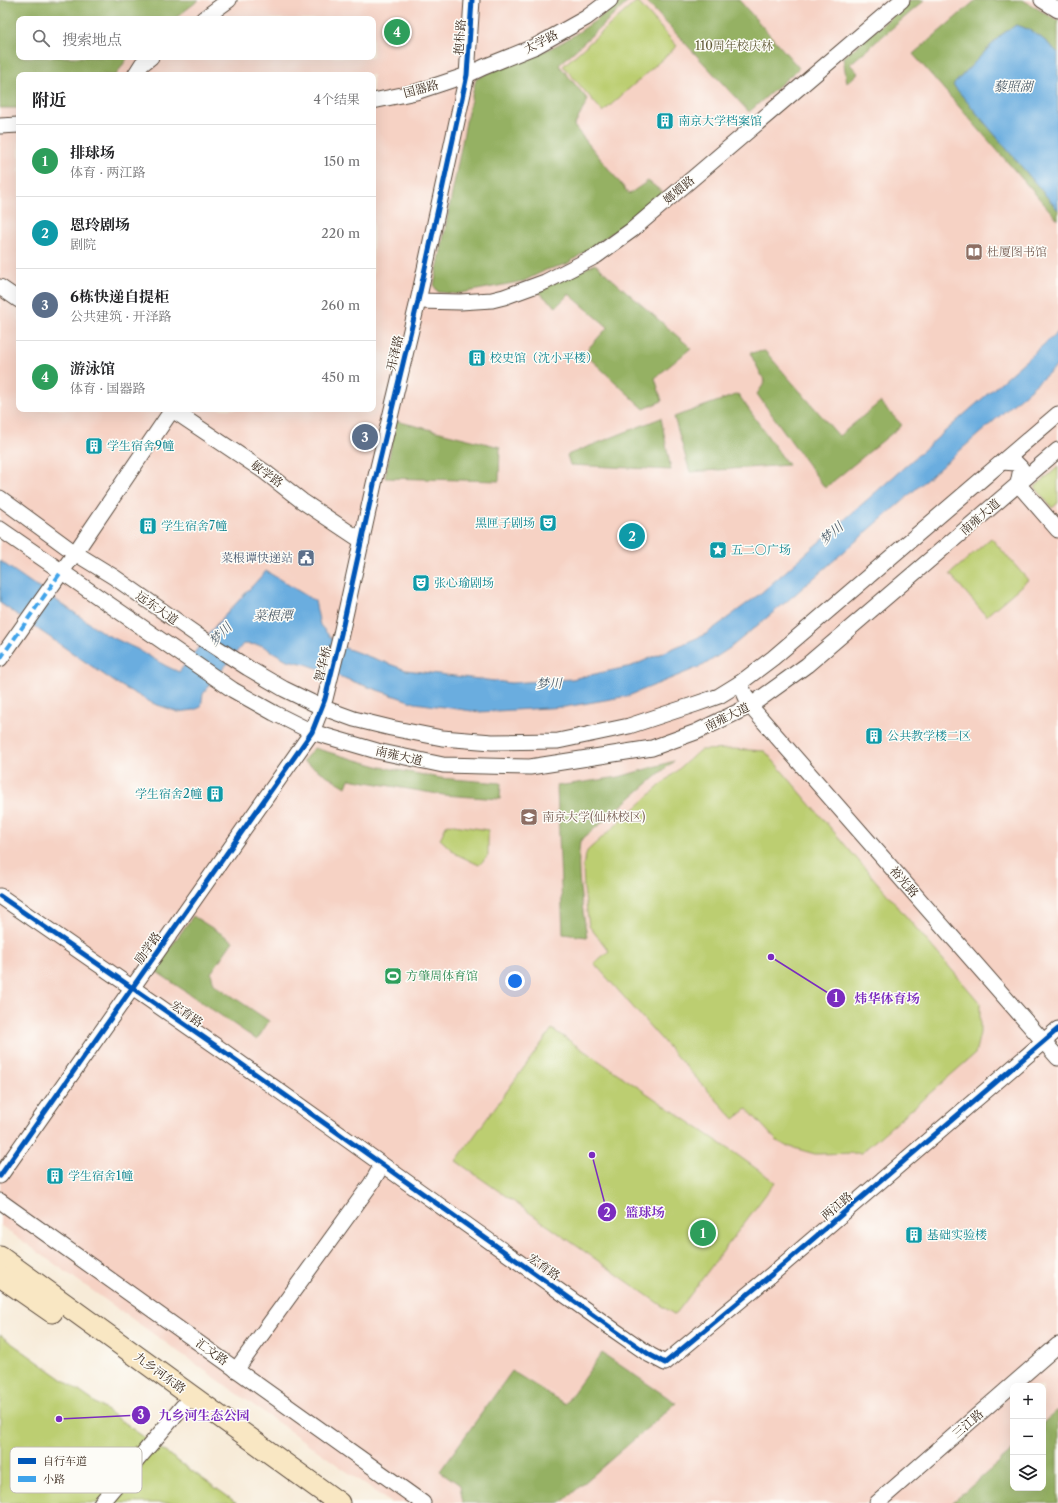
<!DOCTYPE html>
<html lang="zh">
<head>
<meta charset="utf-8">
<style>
	:root { --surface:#fff; --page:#f6f6f6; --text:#202124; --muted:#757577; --line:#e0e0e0; --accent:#1f6fb2 }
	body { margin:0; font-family:"Libre Caslon Text","Noto Serif SC",serif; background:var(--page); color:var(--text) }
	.controls { position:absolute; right:12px; bottom:12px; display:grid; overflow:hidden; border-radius:8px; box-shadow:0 4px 16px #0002 }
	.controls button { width:36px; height:36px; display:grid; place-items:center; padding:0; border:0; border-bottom:1px solid var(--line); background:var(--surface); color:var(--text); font:20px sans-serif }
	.you { position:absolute; left:515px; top:981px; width:14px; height:14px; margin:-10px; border:3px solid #fff; border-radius:50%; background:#1a73e8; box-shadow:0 0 0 6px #1a73e833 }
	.badge { display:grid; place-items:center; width:26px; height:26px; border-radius:50%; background:var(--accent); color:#fff; font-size:13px; font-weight:700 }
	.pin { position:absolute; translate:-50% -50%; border:2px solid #fff; box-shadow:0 1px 4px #0006 }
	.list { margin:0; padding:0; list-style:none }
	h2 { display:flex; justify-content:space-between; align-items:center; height:52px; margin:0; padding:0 16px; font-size:17px }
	h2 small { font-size:13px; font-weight:400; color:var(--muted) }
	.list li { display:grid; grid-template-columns:26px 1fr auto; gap:12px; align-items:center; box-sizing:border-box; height:72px; padding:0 16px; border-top:1px solid var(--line) }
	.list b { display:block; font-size:15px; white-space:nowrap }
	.list p { margin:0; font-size:13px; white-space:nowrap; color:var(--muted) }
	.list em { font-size:13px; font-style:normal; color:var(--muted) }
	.icon { flex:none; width:22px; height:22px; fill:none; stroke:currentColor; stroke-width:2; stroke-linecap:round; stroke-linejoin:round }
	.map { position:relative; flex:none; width:1058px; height:1503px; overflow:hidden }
	.search { position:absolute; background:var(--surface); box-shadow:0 4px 16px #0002; left:16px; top:16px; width:360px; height:44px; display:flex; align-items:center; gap:10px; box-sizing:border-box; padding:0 14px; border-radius:8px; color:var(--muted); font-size:15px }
	.panel { position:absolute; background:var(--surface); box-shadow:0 4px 16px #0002; left:16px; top:72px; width:360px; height:340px; border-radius:8px }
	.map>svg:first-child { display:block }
	.built { fill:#f6d2c4; fill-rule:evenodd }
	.green { fill:#bcce71; stroke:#7c7c48 }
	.forest { fill:#95b163; stroke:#686e40 }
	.water { fill:#6aaddf; stroke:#526c7e }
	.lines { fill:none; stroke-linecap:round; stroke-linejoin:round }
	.street-casing { stroke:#57473a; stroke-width:17 }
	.secondary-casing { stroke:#57473a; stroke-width:23 }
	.street { stroke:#fff; stroke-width:15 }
	.secondary { stroke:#f9e7c3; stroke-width:21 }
	.quiet { stroke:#3fa3ea; stroke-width:4; stroke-dasharray:8 4; stroke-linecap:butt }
	.cycleway-casing { stroke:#fdfcf7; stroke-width:8 }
	.cycleway { stroke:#0057b8; stroke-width:5 }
	.labels { text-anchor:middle; stroke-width:3; stroke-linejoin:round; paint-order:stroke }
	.street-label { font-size:12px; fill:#3b2a1e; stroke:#fdfcf7 }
	.park-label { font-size:12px; fill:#625b37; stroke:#fdfcf7 }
	.culture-label { font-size:12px; fill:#0d838f; stroke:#fdfcf7; text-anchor:start }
	.education-label { font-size:12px; fill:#785e54; stroke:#fdfcf7; text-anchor:start }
	.service-label { font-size:12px; fill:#4e5e75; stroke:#fdfcf7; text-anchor:end }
	.leisure-label { font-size:12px; fill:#27864d; stroke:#fdfcf7; text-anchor:start }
	.water-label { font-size:13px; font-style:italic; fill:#4e5e6b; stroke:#fdfcf7 }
	.key { fill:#fdfcf7; stroke:#c3bdb6; stroke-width:1 }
	.key-label { font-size:11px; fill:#3b2a1e }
	.leader { fill:none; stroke:#7b2cbf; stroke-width:1.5 }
	.callout-dot { fill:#7b2cbf; stroke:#fdfcf7; stroke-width:1.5 }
	.mark-label { font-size:12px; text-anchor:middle; font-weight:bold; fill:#fff }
	.callout-label { font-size:13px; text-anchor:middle; font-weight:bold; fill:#7b2cbf; stroke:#fdfcf7; stroke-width:3; stroke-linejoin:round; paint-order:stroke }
</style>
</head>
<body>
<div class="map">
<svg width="1058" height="1503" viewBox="0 0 1058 1503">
	<rect width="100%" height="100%" fill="#fdfcf7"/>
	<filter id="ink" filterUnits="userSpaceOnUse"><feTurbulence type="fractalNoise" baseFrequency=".025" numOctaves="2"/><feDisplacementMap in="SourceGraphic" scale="8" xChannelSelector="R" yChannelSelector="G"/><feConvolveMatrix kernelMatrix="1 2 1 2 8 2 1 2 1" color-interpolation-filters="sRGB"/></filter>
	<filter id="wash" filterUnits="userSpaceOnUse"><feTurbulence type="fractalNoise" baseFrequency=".012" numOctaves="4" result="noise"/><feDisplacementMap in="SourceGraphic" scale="16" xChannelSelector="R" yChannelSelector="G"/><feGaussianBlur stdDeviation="0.9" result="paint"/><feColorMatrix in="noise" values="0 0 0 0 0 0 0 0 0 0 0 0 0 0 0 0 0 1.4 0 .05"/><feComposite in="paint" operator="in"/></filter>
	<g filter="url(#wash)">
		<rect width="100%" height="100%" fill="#f7ebd8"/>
		<path class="built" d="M0,0H1058V1427L1043,1441V1386H1013V1467L973,1503H391L0,1225ZM19,19H373V57H19ZM19,75H373V409H19Z"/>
		<g class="green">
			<polygon points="637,1 677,46 603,112 563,66"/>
			<polygon points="1058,467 1058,503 1052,508 1035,487"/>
			<polygon points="991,538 1028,580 986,616 950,574"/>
			<polygon points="733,749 765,751 980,1003 980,1033 975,1054 861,1153 815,1154 787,1146 777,1141 747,1109 734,1119 677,1057 594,963 609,951 589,926 584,889 583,866 587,851 700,750"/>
			<polygon points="447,824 488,830 488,856 479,865 456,854 440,839"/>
			<polygon points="552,1029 729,1149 775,1182 675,1315 456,1161"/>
			<polygon points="0,1335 237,1503 0,1503"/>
		</g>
		<g class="forest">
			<polygon points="0,0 199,0 174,19 19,19 19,57 128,57 116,75 19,75 19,108 0,108"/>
			<path d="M623,0L629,1L559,65L588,100L574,126L629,194L648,181L665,194L615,231L567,264L546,270L524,281L456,294L438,292L434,286L468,112L476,79C501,66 528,59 553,47C579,34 600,17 623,0Z"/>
			<polygon points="645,0 739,0 799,68 749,112"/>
			<polygon points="911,0 925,0 850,64 858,73 847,83 843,58"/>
			<path d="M976,0H1023L1058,21V53C1045,40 1034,30 1016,25L1001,35L953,85L1058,210V220L913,54Z"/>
			<polygon points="595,264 691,348 655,378 662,401 644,409 584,353 608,327 569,294 556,307 537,291"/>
			<polygon points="765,351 839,436 880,402 902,425 825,488 757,394 765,382 750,353"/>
			<polygon points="738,394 788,465 690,472 674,417"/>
			<polygon points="661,418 671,470 570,465 567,455"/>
			<polygon points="396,421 500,447 499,481 385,478"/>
			<polygon points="314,748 381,767 440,778 501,783 500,799 444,795 349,779 346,787 303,761"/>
			<path d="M674,761L580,841C576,872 582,905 587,937L563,934L557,786L619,777Z"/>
			<polygon points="193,916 233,941 211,973 214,984 269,1021 257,1040 154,970"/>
			<polygon points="602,1353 676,1403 561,1503 463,1503 460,1485 440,1471 512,1371 565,1404"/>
			<polygon points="1058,1410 1058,1503 952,1503 1013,1450 1013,1488 1043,1488 1043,1423"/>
		</g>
		<g class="water">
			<path d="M1016,25C1034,30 1045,40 1058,53V210L953,85L1001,35Z"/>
			<polygon points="1058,332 1058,365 792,597 730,648 704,665 628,696 565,707 479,712 415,703 360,684 306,664 287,660 261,645 243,644 203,694 201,707 194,710 178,712 152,703 116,683 0,603 0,561 105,634 137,649 166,666 179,672 216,625 266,571 315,601 320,625 337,645 406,670 511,683 572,679 632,666 706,634 761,593"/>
		</g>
	</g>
	<g filter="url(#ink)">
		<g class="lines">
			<defs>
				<g id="street">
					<polyline points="1042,0 1058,10"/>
					<polyline points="203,19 229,0"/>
					<polyline points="135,75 142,64 151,57"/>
					<polyline points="373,101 416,92 467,75 484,67 536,46 586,18 610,0"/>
					<polyline points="0,126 19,125"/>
					<polyline points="0,287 19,300"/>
					<polyline points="418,301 460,302 492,300 504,297 545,282 596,256 632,230 902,0"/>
					<polyline points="171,409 265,472 302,501 362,541"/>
					<polyline points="1002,462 1016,463 1021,468 1018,484 1058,530"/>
					<polyline points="0,498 75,553 114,577 197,635 248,668 284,689 321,707 354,719 391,728 442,738 492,742 558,741 629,726 696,704 719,696 740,683 773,658 1058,414"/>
					<polyline points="0,529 233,690 274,713 312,732 377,751 443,765 530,767 652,748 696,732 750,706 807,665 1058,450"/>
					<polyline points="0,659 75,553 172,410 177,409"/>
					<polyline points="740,683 750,706 1058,1058"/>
					<polyline points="0,896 219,1048 614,1330 650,1355 665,1363 771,1275 1058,1029"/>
					<polyline points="0,1176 312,732 325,699 341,634 374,484 418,301 467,75 472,0"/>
					<polyline points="0,1201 423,1503"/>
					<polyline points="236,1370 371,1184 382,1165"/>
					<polyline points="101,1503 183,1406"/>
					<polyline points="877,1503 1058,1345"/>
				</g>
				<g id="secondary">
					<polyline points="0,1257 339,1503"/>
					<polyline points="0,1276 52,1312"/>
				</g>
			</defs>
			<use href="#street" class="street-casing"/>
			<use href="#secondary" class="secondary-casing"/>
			<use href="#street" class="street"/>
			<use href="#secondary" class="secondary"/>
			<g class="quiet">
				<polyline points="172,409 172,410"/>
				<polyline points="0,659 61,572"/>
			</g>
			<defs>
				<g id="cycleway">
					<polyline points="0,896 219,1048 614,1330 650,1355 665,1363 771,1275 1058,1029"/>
					<polyline points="0,1176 312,732 325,699 341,634 374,484 418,301 467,75 472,0"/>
				</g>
			</defs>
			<use href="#cycleway" class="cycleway-casing"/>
			<use href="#cycleway" class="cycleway"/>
		</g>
	</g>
	<defs>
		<symbol id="building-square" viewBox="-11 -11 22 22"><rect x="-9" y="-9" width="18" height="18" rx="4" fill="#0f9aa8" stroke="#fdfcf7"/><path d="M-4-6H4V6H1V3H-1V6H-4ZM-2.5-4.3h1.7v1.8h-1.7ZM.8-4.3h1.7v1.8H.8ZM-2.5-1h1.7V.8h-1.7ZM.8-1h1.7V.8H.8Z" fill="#fff"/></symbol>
		<symbol id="library-square" viewBox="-11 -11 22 22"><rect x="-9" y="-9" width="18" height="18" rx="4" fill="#8d6e63" stroke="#fdfcf7"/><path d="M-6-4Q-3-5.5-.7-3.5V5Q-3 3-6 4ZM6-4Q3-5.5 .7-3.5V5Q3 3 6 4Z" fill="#fff"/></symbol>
		<symbol id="theatre-square" viewBox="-11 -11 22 22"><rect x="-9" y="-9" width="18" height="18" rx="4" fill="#0f9aa8" stroke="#fdfcf7"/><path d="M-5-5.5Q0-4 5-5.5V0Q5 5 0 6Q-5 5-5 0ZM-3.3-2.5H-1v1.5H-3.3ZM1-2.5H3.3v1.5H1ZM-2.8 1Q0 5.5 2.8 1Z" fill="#fff"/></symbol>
		<symbol id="sight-square" viewBox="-11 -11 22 22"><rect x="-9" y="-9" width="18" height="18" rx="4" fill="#0f9aa8" stroke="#fdfcf7"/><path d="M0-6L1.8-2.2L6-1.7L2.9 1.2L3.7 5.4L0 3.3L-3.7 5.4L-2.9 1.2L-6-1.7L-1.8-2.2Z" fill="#fff"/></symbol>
		<symbol id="civic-square" viewBox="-11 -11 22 22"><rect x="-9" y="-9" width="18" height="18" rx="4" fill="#5c6f8a" stroke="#fdfcf7"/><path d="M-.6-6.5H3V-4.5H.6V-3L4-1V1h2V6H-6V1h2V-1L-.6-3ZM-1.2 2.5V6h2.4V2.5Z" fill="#fff"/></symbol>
		<symbol id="university-square" viewBox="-11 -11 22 22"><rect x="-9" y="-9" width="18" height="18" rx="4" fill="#8d6e63" stroke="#fdfcf7"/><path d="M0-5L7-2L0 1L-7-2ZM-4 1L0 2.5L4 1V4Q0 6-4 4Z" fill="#fff"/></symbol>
		<symbol id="stadium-square" viewBox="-11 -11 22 22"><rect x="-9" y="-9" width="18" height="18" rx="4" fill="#2e9e5b" stroke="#fdfcf7"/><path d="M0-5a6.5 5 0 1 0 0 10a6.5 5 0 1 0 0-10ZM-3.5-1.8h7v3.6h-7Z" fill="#fff"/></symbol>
	</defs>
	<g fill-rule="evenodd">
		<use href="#building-square" x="655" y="111" width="20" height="20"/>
		<use href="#library-square" x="964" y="242" width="20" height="20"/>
		<use href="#building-square" x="467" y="348" width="20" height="20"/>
		<use href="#building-square" x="84" y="436" width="20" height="20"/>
		<use href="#theatre-square" x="538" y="513" width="20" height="20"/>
		<use href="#building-square" x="138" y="516" width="20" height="20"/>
		<use href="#sight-square" x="708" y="540" width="20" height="20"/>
		<use href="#civic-square" x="296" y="548" width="20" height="20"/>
		<use href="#theatre-square" x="411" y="573" width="20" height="20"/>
		<use href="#building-square" x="864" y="726" width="20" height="20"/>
		<use href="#building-square" x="205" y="784" width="20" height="20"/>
		<use href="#university-square" x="519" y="807" width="20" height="20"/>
		<use href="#stadium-square" x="383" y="966" width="20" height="20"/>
		<use href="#building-square" x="45" y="1166" width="20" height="20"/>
		<use href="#building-square" x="904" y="1225" width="20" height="20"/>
	</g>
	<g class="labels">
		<g class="street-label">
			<text transform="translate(460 37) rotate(-86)" y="4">抱朴路</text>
			<text transform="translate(541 42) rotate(-27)" y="4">太学路</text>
			<text transform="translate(421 89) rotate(-15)" y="4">国器路</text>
			<text transform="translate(679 190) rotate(-40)" y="4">嫏嬛路</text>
			<text transform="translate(395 353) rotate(-77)" y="4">开泽路</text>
			<text transform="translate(267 474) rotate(36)" y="4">敏学路</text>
			<text transform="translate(980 517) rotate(-41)" y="4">南雍大道</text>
			<text transform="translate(157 608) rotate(35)" y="4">远东大道</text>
			<text transform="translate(323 664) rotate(-76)" y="4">智华桥</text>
			<text transform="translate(727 717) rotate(-26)" y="4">南雍大道</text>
			<text transform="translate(399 756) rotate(13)" y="4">南雍大道</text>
			<text transform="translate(904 882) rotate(49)" y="4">裕光路</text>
			<text transform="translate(148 948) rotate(-55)" y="4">励学路</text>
			<text transform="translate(187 1014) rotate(35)" y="4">宏育路</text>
			<text transform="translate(837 1206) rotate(-40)" y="4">两江路</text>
			<text transform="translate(544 1267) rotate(36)" y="4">宏育路</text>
			<text transform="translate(212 1352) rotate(36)" y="4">汇文路</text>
			<text transform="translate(160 1373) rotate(36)" y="4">九乡河东路</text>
			<text transform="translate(968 1424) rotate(-41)" y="4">三江路</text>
		</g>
		<g class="park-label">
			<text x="734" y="50">110周年校庆林</text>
		</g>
		<g class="culture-label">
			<text x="678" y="125">南京大学档案馆</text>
			<text x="490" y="362">校史馆（沈小平楼）</text>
			<text x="107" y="450">学生宿舍9幢</text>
			<text x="535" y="527" text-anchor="end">黑匣子剧场</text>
			<text x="161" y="530">学生宿舍7幢</text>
			<text x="731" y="554">五二〇广场</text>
			<text x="434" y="587">张心瑜剧场</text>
			<text x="887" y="740">公共教学楼二区</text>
			<text x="202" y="798" text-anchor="end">学生宿舍2幢</text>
			<text x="68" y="1180">学生宿舍1幢</text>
			<text x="927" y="1239">基础实验楼</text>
		</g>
		<g class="education-label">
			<text x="987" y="256">杜厦图书馆</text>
			<text x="542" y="821">南京大学(仙林校区)</text>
		</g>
		<g class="service-label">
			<text x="293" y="562">菜根谭快递站</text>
		</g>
		<g class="leisure-label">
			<text x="406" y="980">方肇周体育馆</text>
		</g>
		<g class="water-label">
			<text x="1013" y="91">藜照湖</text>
			<text transform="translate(831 533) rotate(-41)" y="5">梦川</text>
			<text x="273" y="620">菜根潭</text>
			<text transform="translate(220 634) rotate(-46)" y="5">梦川</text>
			<text transform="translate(549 683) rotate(-1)" y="5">梦川</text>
		</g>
	</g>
	<rect x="10" y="1447" width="132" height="46" rx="6" class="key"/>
	<rect x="18" y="1458" width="18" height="6" fill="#0057b8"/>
	<rect x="18" y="1476" width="18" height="6" fill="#3fa3ea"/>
	<g class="key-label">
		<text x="43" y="1465">自行车道</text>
		<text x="43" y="1483">小路</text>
	</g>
	<path class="leader" d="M771 957L836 998M592 1155L607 1212M59 1419L141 1415"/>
	<g class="callout-dot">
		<circle cx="771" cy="957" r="4"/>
		<circle cx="592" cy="1155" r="4"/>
		<circle cx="59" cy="1419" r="4"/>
		<circle cx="836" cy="998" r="10"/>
		<circle cx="607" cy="1212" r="10"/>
		<circle cx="141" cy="1415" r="10"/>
	</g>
	<g class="mark-label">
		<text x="836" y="1002">1</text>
		<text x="607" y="1217">2</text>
		<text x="141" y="1419">3</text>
	</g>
	<g class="callout-label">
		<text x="887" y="1003">炜华体育场</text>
		<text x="645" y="1217">篮球场</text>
		<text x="204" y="1420">九乡河生态公园</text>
	</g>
</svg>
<div class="controls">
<button>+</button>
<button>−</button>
<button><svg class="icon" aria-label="layers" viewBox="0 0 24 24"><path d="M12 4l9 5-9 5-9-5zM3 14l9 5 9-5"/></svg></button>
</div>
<div class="you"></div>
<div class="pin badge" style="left:703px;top:1233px;background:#2e9e5b">1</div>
<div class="pin badge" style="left:632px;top:536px;background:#0f9aa8">2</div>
<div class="pin badge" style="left:365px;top:437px;background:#5c6f8a">3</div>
<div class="pin badge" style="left:397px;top:32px;background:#2e9e5b">4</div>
<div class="search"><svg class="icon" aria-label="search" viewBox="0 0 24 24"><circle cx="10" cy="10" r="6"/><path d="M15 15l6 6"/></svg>搜索地点</div>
<section class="panel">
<h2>附近<small>4个结果</small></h2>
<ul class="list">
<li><span class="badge" style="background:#2e9e5b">1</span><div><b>排球场</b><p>体育 · 两江路</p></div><em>150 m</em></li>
<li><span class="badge" style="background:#0f9aa8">2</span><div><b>恩玲剧场</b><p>剧院</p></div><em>220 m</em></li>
<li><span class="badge" style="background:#5c6f8a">3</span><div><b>6栋快递自提柜</b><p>公共建筑 · 开泽路</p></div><em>260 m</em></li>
<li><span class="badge" style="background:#2e9e5b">4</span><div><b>游泳馆</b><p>体育 · 国器路</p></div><em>450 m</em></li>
</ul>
</section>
</div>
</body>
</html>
